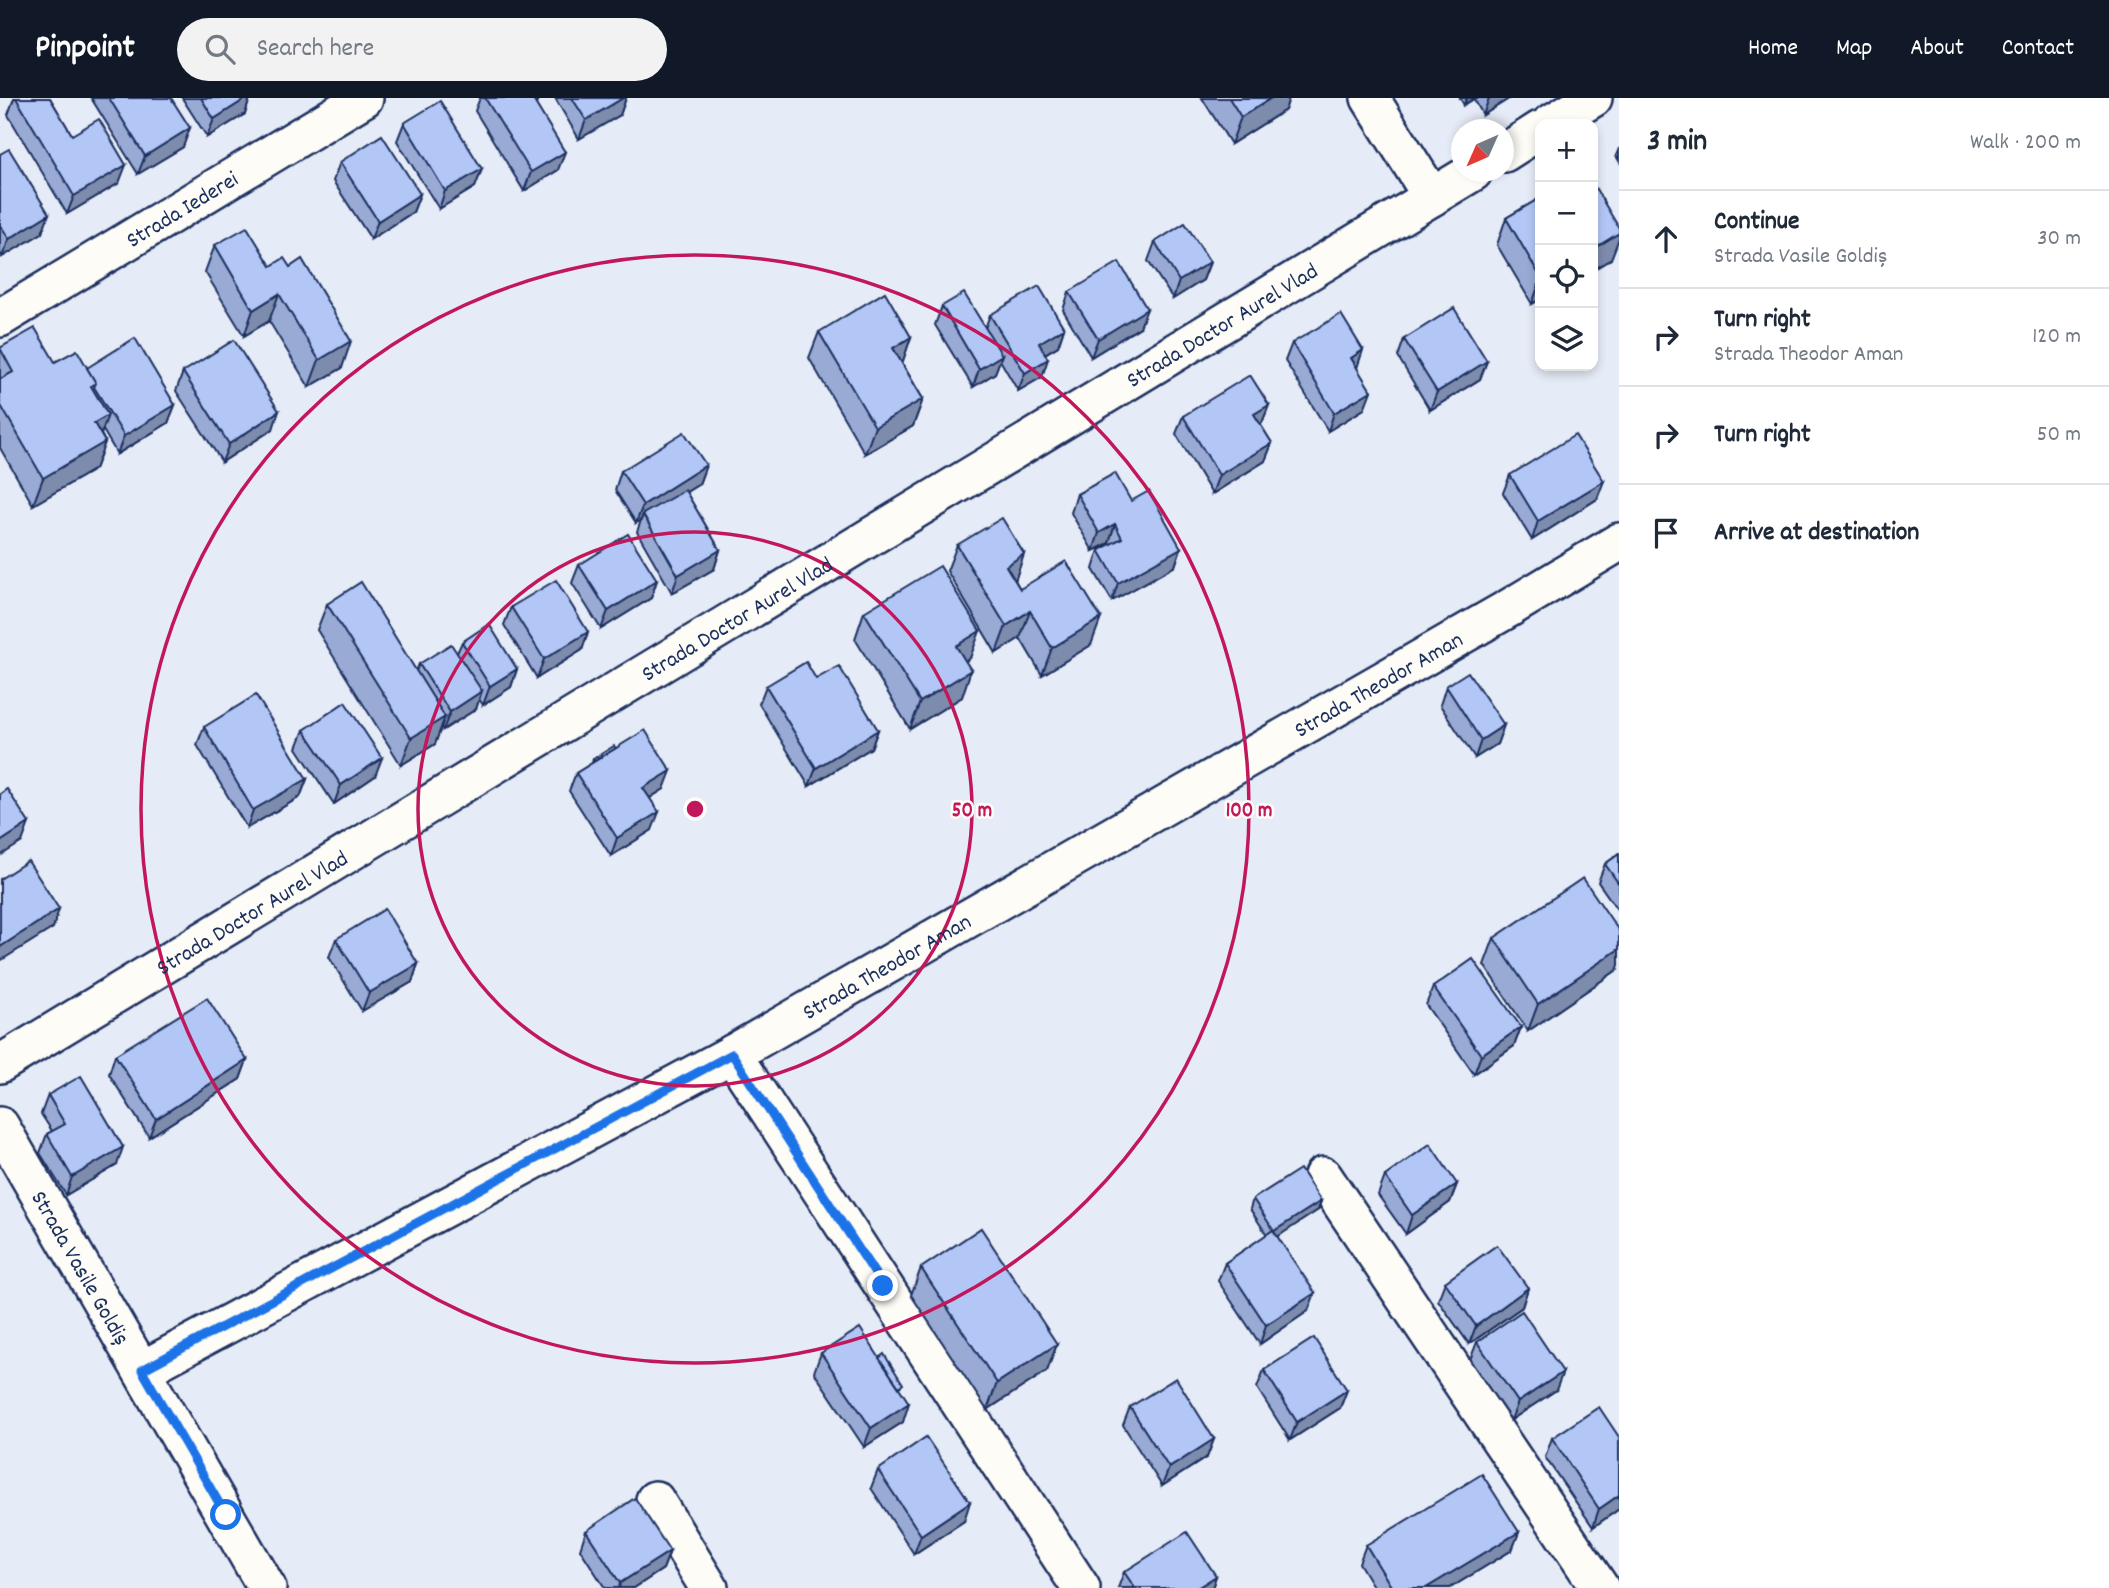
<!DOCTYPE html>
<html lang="en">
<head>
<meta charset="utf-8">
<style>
	:root { --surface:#fff; --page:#f2f2f3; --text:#1f2937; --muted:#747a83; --line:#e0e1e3; --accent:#111827 }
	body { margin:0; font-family:Dekko,sans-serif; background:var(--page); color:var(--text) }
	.controls { position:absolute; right:21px; top:21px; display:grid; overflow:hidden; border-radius:14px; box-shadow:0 4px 10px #0003 }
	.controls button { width:63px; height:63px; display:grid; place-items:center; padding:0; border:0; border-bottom:2px solid var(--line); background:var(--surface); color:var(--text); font:35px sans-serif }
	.compass { position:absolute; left:1451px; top:21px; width:63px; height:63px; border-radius:50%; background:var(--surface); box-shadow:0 4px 10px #0003; rotate:225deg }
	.stop { position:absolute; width:21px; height:21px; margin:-16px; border:5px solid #1a73e8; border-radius:50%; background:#fff }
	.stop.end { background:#1a73e8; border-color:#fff; box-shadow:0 2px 7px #0008 }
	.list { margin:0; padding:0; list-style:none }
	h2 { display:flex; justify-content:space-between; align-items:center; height:91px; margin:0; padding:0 28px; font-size:30px }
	h2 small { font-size:23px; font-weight:400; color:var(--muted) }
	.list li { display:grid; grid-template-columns:46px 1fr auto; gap:21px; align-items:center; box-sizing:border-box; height:98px; padding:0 28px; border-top:2px solid var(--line) }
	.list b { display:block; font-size:26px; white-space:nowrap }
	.list p { margin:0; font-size:23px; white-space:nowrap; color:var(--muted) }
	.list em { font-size:23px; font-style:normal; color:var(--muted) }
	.icon { flex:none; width:38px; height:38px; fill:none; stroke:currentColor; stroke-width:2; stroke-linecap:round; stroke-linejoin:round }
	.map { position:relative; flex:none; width:1619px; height:1490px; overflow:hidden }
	header { display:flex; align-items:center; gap:42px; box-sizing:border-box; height:98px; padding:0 35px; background:var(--accent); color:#fff }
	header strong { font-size:33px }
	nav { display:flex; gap:38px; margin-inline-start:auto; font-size:24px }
	.search { width:490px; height:63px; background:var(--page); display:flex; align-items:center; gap:18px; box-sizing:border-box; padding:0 24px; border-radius:38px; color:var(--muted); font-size:26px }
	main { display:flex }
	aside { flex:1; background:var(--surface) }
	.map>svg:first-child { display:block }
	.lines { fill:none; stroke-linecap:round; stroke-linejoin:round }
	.minor-casing { stroke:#1b2f5e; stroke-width:42 }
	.minor { stroke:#fdfcf7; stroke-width:37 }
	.wall { fill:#99abd4; stroke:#1b2f5e; stroke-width:2 }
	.shaded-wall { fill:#7d8bac; stroke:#1b2f5e; stroke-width:2 }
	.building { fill:#b2c7f6; stroke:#1b2f5e; stroke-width:2 }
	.route { stroke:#1a73e8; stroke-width:9 }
	.ring { fill:none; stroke:#c2185b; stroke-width:3.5 }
	.labels { text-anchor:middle; stroke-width:5; stroke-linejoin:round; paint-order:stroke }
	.street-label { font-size:23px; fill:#1b2f5e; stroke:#fdfcf7 }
	.centre { fill:#c2185b; stroke:#fdfcf7; stroke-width:3.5 }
	.ring-label { font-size:21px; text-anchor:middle; font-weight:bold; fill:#c2185b; stroke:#fdfcf7; stroke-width:5; stroke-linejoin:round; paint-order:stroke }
</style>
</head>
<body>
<header>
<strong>Pinpoint</strong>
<div class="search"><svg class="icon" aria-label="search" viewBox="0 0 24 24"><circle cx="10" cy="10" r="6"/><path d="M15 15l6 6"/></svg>Search here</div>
<nav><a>Home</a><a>Map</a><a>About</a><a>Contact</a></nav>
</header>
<main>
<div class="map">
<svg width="1619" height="1490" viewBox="0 0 1619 1490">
	<rect width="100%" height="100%" fill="#e6ecf7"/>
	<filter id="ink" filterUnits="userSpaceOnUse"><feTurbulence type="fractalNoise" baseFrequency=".0143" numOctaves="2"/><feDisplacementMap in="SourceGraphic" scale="14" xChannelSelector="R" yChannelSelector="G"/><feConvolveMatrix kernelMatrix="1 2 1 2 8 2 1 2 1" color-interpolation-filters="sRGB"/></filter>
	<g filter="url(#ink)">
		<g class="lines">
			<defs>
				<g id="minor">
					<polyline points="1370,0 1432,99"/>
					<polyline points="1550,26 1593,0"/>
					<polyline points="1504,55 1540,32"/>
					<path id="s1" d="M0,220L364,0"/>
					<polyline points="732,956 1081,1490"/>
					<path id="s2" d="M0,966L1473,74"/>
					<path id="s3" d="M0,1028L267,1490"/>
					<polyline points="1323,1078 1600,1490"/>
					<path id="s4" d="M142,1272L732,956L1511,509L1619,444"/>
					<polyline points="655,1402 709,1490"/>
				</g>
			</defs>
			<use href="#minor" class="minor-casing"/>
			<use href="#minor" class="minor"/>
		</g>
		<g class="wall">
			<polygon points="14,0 50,0 72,37 119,85 67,116 8,17"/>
			<polygon points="91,0 171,0 183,49 138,76"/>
			<polygon points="182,0 250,0 245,16 207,39"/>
			<polygon points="480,0 538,0 536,7 558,72 524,93 475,13"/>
			<polygon points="555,0 626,0 620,17 579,41"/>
			<polygon points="1202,0 1289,0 1285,12 1231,46"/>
			<polygon points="1460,0 1510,0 1483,17 1474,1 1464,7"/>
			<polygon points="404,25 482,71 475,89 439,111 397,43"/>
			<polygon points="1619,50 1619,63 1616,58"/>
			<polygon points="0,56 42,135 2,159 0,155"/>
			<polygon points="340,64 420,96 413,114 371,141 333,83"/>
			<polygon points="1540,100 1540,205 1539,202 1532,206 1497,147 1506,120"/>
			<polygon points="1155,144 1210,164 1203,182 1173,201 1148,163"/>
			<polygon points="215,147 271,168 290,169 342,270 309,289 269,223 244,238 205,174"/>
			<polygon points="1069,194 1140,229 1091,259 1063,212"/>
			<polygon points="942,208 985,230 990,217 1064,230 1058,248 1045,256 1042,279 1018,293 1000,262 995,275 973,289 935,227"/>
			<polygon points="819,234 911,239 902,265 923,301 913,328 865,356 809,260"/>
			<polygon points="1404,241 1487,263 1480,281 1430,312 1398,259"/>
			<polygon points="1292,245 1357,270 1364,311 1328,333 1285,263"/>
			<polygon points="0,250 55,264 87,270 175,307 168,325 117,356 103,332 101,336 105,344 95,371 33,407 0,350"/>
			<polygon points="183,274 273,331 222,364 176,293"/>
			<polygon points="1269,307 1262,325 1260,326 1272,345 1265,363 1212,396 1176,336 1183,318"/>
			<polygon points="706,367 699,386 686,394 720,452 714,471 672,495 637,434 641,422 636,425 615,392 621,373"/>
			<polygon points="1510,377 1597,401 1532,442 1503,395"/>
			<polygon points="1077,396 1131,403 1181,450 1175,468 1112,503 1093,471 1099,452 1110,447 1109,445 1093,453 1071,415"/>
			<polygon points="957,447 1024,456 1015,482 1020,491 1091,547 1042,577 1020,540 996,555 947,473"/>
			<polygon points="579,467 657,482 651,500 601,531 572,485"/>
			<polygon points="327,506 416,573 419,566 457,555 462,544 517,571 511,589 483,607 479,601 476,611 443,632 441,629 435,646 401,667 317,532"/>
			<polygon points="511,509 588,534 582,552 537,580 504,527"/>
			<polygon points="864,514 970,560 966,563 962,599 910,631 855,541"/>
			<polygon points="816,581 878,632 871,650 809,688 759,606 766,588"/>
			<polygon points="1446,588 1504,627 1497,646 1475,660 1440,607"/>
			<polygon points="204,629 307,681 300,699 247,730 197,647"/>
			<polygon points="304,632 375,678 334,706 297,650"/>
			<polygon points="616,650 664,691 650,700 652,732 611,758 569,693 576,675 592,665 593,661"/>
			<polygon points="1619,756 1619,814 1598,784 1605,766"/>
			<polygon points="1494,840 1617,872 1528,933 1484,867"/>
			<polygon points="336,841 418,866 412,884 362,913 329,859"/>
			<polygon points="1433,889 1521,929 1514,948 1474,976 1426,907"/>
			<polygon points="115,957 247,962 240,981 149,1039 109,976"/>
			<polygon points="48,997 117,1067 66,1097 40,1055 47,1036 52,1033 41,1016"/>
			<polygon points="1385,1078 1457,1086 1450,1104 1406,1136 1378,1097"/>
			<polygon points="1253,1101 1321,1103 1318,1112 1277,1138 1308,1213 1260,1246 1218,1183 1225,1165 1267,1137 1250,1111"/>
			<polygon points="921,1170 1057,1246 1047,1273 987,1312 911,1197"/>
			<polygon points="1445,1184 1528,1190 1522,1209 1469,1246 1438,1202"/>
			<polygon points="1477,1244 1556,1292 1511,1322 1470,1262"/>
			<polygon points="821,1255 901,1293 903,1324 864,1349 814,1274"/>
			<polygon points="1264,1272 1347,1292 1340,1310 1290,1342 1257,1290"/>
			<polygon points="1130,1309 1214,1341 1207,1359 1162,1388 1123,1327"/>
			<polygon points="1552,1340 1619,1411 1593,1429 1545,1359"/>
			<polygon points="878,1372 964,1423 914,1456 871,1390"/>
			<polygon points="586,1433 670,1453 663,1471 634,1490 605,1490 580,1451"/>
			<polygon points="1519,1434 1512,1452 1450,1490 1374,1490 1359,1465 1366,1447"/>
			<polygon points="1124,1474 1216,1478 1212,1490 1118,1490"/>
		</g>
		<g class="shaded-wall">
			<polygon points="247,0 250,0 245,16 207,39 214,21"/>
			<polygon points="532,0 538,0 534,13"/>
			<polygon points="623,0 626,0 620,17 579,41 586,22"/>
			<polygon points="1271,0 1289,0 1285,12 1231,46 1241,19"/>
			<polygon points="1467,0 1474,0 1464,7"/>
			<polygon points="1489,0 1510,0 1483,17"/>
			<polygon points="190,30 183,49 138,76 145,58"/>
			<polygon points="565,54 558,72 524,93 531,74"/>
			<polygon points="126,67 119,85 67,116 74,98"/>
			<polygon points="482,71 475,89 439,111 445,93"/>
			<polygon points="420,96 413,114 371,141 378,123"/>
			<polygon points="49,116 42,135 2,159 9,141"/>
			<polygon points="1619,135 1619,140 1611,161 1593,172 1593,151"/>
			<polygon points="1210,164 1203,182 1173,201 1179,183"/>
			<polygon points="1540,183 1540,198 1539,202 1532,206"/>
			<polygon points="279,196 269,223 244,238 253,212"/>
			<polygon points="1147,211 1140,229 1091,259 1098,241"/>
			<polygon points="1064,230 1058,248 1032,263 1039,245"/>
			<polygon points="911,239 902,266 893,250"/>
			<polygon points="351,243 342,270 309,289 319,262"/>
			<polygon points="1363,252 1357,270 1351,260"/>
			<polygon points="1002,257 995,275 973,289 979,271"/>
			<polygon points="1048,261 1042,279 1018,293 1025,275"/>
			<polygon points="1487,263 1480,281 1430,312 1437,294"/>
			<polygon points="1371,293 1364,311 1328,333 1334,315"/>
			<polygon points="923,301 913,328 865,356 875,329"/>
			<polygon points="175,307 168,325 117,356 124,338"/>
			<polygon points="1269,307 1262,325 1247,334 1254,316"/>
			<polygon points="279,313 273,331 222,364 229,346"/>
			<polygon points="108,317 98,344 94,325"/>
			<polygon points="105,344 95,371 33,407 43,380"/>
			<polygon points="1272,345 1265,363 1212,396 1219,377"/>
			<polygon points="706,367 699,386 645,420 643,416 641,422 636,425 643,407"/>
			<polygon points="1604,383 1597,401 1532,442 1538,423"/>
			<polygon points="1115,426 1109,445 1093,453 1099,435"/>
			<polygon points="1181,450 1175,468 1112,503 1118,485"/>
			<polygon points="720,452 714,471 672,495 678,477"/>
			<polygon points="1024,456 1015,483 1006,468"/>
			<polygon points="657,482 651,500 601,531 608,513"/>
			<polygon points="1030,513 1020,540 996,555 1006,528"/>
			<polygon points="1101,520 1091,547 1042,577 1052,550"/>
			<polygon points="980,533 970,560 946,575 956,548"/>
			<polygon points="588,534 582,552 537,580 544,561"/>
			<polygon points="517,571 511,589 483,607 490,588"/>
			<polygon points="971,572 962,599 910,631 920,604"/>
			<polygon points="482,593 476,611 443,632 450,614"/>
			<polygon points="445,619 435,646 401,667 411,640"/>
			<polygon points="1504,627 1497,646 1475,660 1481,642"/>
			<polygon points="878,632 871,650 809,688 816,670"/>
			<polygon points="382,660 375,678 334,706 341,687"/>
			<polygon points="671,673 664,691 637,708 643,690"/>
			<polygon points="307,681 300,699 247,730 253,712"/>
			<polygon points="659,714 652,732 611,758 617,740"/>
			<polygon points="29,725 22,744 0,758 0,744"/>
			<polygon points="59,811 53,830 0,863 0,849"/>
			<polygon points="1619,851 1619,867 1617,872 1528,933 1538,906"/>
			<polygon points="418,866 412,884 362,913 369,895"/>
			<polygon points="1521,929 1514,948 1474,976 1481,957"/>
			<polygon points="247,962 240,981 149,1039 156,1021"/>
			<polygon points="123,1049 117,1067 66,1097 72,1079"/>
			<polygon points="1457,1086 1450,1104 1406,1136 1412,1117"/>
			<polygon points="1321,1103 1318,1112 1271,1143 1274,1133"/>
			<polygon points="1528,1190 1522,1209 1469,1246 1476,1228"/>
			<polygon points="1315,1195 1308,1213 1260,1246 1266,1227"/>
			<polygon points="1057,1246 1047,1273 987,1312 997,1285"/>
			<polygon points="1563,1274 1556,1292 1511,1322 1518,1304"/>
			<polygon points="1347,1292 1340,1310 1290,1342 1297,1324"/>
			<polygon points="909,1305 903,1324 864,1349 871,1330"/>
			<polygon points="1214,1341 1207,1359 1162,1388 1169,1370"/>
			<polygon points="1619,1397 1619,1411 1593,1429 1599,1411"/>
			<polygon points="970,1404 964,1423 914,1456 921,1437"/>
			<polygon points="1519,1434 1512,1452 1450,1490 1426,1490"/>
			<polygon points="670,1453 663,1471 634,1490 619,1490 620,1485"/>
			<polygon points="1216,1478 1212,1490 1197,1490"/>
		</g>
		<g class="building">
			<polygon points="16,0 50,0 72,37 99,21 126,67 74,98"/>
			<polygon points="109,0 171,0 190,30 145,58"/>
			<polygon points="201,0 247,0 214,21"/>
			<polygon points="485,0 532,0 565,54 531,74"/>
			<polygon points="572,0 623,0 586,22"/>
			<polygon points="1229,0 1271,0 1241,19"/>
			<polygon points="440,3 482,71 445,93 404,25"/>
			<polygon points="382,37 420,96 378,123 340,64"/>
			<polygon points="9,51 49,116 9,141 0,126 0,56"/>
			<polygon points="1593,86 1619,130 1619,135 1593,151"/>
			<polygon points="1540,100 1540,178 1506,120"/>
			<polygon points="1185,125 1210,164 1179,183 1155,144"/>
			<polygon points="247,129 271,168 284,160 290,169 302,161 351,243 319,262 279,196 253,212 215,147"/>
			<polygon points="1119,164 1147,211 1098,241 1069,194"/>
			<polygon points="1039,188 1064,230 1039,245 1048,261 1025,275 990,217"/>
			<polygon points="885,194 911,239 893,250 923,301 875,329 819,234"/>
			<polygon points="964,195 1002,257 979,271 942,208"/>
			<polygon points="1454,210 1487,263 1437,294 1404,241"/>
			<polygon points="1341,216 1363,252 1351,260 1371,293 1334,315 1292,245"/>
			<polygon points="35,230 55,264 77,252 96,285 91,288 108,317 94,325 105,344 43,380 0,306 0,281 13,274 0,250"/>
			<polygon points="135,240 175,307 124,338 94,289 96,285 87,270"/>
			<polygon points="234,242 279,313 229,346 183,274"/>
			<polygon points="1250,277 1269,307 1254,316 1272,345 1219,377 1183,318"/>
			<polygon points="684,334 706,367 643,407 621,373"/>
			<polygon points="1575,337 1604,383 1538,423 1510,377"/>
			<polygon points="1115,375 1131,403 1149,393 1181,450 1118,485 1099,452 1122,440 1115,426 1099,435 1077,396"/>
			<polygon points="685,392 720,452 678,477 643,416"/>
			<polygon points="1002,420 1024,456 1006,468 1020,491 1066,463 1101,520 1052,550 1030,513 1006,528 957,447"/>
			<polygon points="628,436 657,482 608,513 579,467"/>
			<polygon points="940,468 980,533 956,548 971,572 920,604 864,514"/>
			<polygon points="556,482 588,534 544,561 511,509"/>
			<polygon points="361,484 445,619 411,640 327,506"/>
			<polygon points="489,526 517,571 490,588 462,544"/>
			<polygon points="451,546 482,593 450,614 419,566"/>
			<polygon points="806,564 816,581 839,568 878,632 816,670 766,588"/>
			<polygon points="1468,574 1504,627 1481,642 1446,588"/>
			<polygon points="256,597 307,681 253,712 204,629"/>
			<polygon points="345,604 382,660 341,687 304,632"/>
			<polygon points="645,632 671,673 643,690 659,714 617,740 576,675"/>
			<polygon points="614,648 616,650 594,663 593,661"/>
			<polygon points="7,691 29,725 0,744 0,696"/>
			<polygon points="1619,756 1619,786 1605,766"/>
			<polygon points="28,763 59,811 0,849 0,781"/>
			<polygon points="1583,780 1619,833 1619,851 1538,906 1494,840"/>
			<polygon points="385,811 418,866 369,895 336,841"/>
			<polygon points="1473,861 1521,929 1481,957 1433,889"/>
			<polygon points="207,900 247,962 156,1021 115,957"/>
			<polygon points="81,978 123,1049 72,1079 47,1036 65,1026 48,997"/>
			<polygon points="1430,1046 1457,1086 1412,1117 1385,1078"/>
			<polygon points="1300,1071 1321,1103 1274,1133 1253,1101"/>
			<polygon points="981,1130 1057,1246 997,1285 921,1170"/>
			<polygon points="1273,1132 1315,1195 1266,1227 1225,1165"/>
			<polygon points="1497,1147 1528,1190 1476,1228 1445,1184"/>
			<polygon points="1522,1213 1563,1274 1518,1304 1477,1244"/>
			<polygon points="860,1230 909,1305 871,1330 821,1255"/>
			<polygon points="1314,1240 1347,1292 1297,1324 1264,1272"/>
			<polygon points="884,1256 903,1286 899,1289 879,1260"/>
			<polygon points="1176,1280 1214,1341 1169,1370 1130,1309"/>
			<polygon points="1599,1309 1619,1339 1619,1397 1599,1411 1552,1340"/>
			<polygon points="926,1339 970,1404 921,1437 878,1372"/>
			<polygon points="1482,1376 1519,1434 1426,1490 1392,1490 1366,1447"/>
			<polygon points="635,1400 670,1453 620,1485 586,1433"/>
			<polygon points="1187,1434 1216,1478 1197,1490 1135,1490 1124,1474"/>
		</g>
	</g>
	<g class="lines" filter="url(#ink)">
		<polyline class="route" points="226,1417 142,1272 732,956 883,1188"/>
	</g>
	<g class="ring">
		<circle cx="695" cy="711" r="277"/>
		<circle cx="695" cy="711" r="554"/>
	</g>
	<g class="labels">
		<g class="street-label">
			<text dy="8" stroke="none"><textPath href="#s1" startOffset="212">Strada Iederei</textPath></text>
			<text dy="8" stroke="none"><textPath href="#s2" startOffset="1428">Strada Doctor Aurel Vlad</textPath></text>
			<text dy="8" stroke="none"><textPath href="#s2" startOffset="861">Strada Doctor Aurel Vlad</textPath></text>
			<text dy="8" stroke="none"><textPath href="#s4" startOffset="1414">Strada Theodor Aman</textPath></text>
			<text dy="8" stroke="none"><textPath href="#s2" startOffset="294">Strada Doctor Aurel Vlad</textPath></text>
			<text dy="8" stroke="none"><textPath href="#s4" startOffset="847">Strada Theodor Aman</textPath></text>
			<text dy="8" stroke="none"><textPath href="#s3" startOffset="163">Strada Vasile Goldiș</textPath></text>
		</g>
	</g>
	<circle cx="695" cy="711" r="10" class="centre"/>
	<g class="ring-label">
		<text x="972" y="718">50 m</text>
		<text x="1249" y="718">100 m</text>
	</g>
</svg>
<div class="controls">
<button>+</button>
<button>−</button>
<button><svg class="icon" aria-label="locate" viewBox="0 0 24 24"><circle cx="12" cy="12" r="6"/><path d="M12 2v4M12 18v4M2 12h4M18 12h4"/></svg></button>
<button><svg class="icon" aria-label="layers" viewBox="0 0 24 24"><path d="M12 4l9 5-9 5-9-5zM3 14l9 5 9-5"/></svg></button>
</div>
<svg class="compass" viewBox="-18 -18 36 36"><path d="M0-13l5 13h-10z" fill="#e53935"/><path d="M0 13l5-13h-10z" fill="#747a83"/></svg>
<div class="stop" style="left:226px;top:1417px"></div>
<div class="stop end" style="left:883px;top:1188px"></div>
</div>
<aside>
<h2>3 min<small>Walk · 200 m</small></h2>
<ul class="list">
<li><svg class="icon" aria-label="ahead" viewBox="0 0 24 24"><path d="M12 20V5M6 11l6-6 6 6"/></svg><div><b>Continue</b><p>Strada Vasile Goldiș</p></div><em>30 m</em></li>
<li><svg class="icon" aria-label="right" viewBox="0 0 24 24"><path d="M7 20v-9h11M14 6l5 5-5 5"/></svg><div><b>Turn right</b><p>Strada Theodor Aman</p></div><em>120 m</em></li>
<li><svg class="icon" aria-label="right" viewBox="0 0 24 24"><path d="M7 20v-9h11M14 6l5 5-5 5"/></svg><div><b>Turn right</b></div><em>50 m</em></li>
<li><svg class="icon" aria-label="arrive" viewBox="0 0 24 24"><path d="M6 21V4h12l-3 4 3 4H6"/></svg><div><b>Arrive at destination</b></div></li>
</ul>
</aside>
</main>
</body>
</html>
